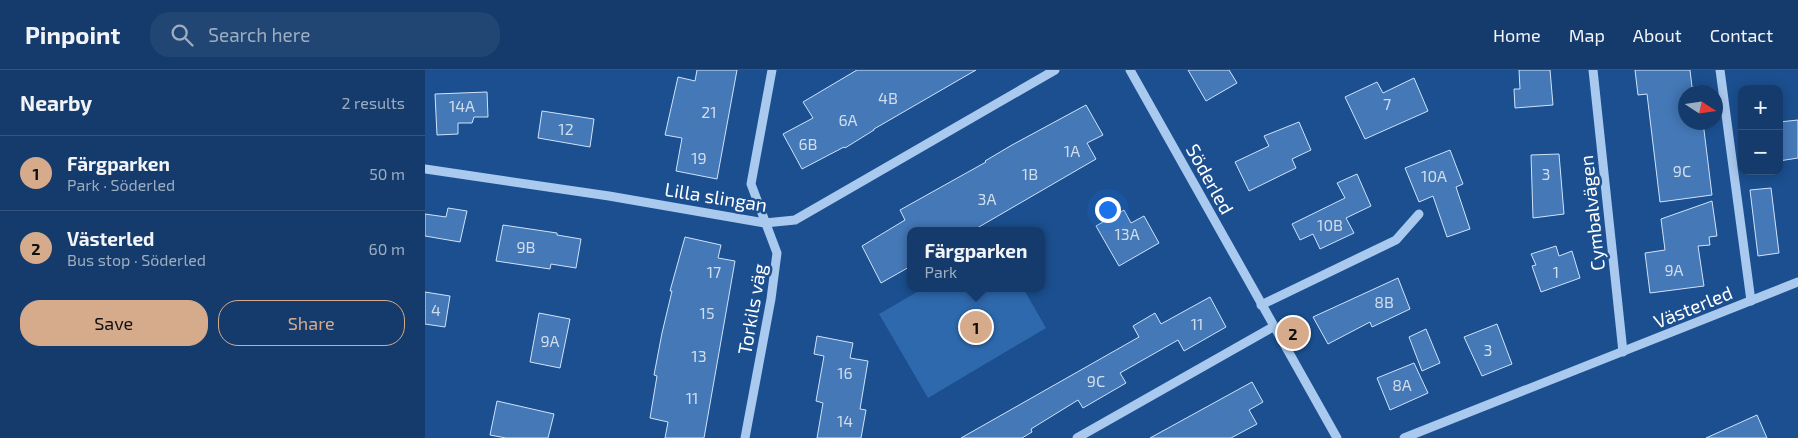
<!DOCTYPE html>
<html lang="en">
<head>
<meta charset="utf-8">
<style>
	:root { --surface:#143b6b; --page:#214673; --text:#f1f3f6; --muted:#9dadc1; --line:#33557e; --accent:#d6ab8b }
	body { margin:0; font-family:"Exo 2",sans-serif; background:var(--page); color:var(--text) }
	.controls { position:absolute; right:15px; top:15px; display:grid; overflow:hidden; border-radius:10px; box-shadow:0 2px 12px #0003 }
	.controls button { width:45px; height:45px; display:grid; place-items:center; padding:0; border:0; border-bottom:1px solid var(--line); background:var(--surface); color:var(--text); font:25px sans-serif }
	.compass { position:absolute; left:1253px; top:15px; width:45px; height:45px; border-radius:50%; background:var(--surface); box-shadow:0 2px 12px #0003; rotate:102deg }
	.you { position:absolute; left:682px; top:139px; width:18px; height:18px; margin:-12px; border:4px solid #fff; border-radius:50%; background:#1a73e8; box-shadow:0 0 0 8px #1a73e833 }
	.badge { display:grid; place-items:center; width:32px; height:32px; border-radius:50%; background:var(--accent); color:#111; font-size:16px; font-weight:700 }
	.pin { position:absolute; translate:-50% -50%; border:2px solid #fff; box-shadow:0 1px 5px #0006 }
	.popup { position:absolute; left:482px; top:157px; width:138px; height:65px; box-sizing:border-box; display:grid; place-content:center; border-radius:10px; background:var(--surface); filter:drop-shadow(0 1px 4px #0005); font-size:16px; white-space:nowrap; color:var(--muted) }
	.popup b { font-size:19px; color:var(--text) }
	.popup::after { content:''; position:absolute; left:50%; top:100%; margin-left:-10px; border:10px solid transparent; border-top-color:var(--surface) }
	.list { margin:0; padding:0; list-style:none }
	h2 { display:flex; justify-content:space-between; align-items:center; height:65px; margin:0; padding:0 20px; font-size:21px }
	h2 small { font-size:16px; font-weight:400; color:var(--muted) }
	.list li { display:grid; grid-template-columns:32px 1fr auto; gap:15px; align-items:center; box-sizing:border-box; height:75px; padding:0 20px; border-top:1px solid var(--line) }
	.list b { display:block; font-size:19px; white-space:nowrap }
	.list p { margin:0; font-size:16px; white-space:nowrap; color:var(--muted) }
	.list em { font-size:16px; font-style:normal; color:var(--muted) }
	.actions { display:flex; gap:10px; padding:15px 20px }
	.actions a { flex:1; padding:11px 0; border:1px solid var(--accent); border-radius:20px; text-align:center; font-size:18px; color:var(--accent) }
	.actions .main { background:var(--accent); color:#111 }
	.icon { flex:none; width:28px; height:28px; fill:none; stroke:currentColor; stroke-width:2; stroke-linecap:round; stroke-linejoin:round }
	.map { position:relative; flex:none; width:1373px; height:368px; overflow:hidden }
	header { display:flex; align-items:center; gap:30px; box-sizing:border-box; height:70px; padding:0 25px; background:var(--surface); border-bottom:1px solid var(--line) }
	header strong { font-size:24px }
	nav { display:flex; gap:28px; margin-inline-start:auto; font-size:18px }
	.search { width:350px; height:45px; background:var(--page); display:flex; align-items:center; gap:12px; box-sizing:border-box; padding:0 18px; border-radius:20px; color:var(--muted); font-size:19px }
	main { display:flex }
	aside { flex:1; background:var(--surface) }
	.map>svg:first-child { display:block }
	.green { fill:#2e69ad }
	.building { fill:#4478b7; stroke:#cfe3fa }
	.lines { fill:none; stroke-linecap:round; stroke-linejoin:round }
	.minor { stroke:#a9c9ee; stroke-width:9 }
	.labels { text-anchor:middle; stroke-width:5; stroke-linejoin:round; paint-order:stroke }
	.number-label { font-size:16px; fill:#d0dded }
	.street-label { font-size:19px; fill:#fff; stroke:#1b4f8f }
</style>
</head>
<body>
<header>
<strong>Pinpoint</strong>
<div class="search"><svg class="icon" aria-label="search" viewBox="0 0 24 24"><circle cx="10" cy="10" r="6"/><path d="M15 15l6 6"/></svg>Search here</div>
<nav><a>Home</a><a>Map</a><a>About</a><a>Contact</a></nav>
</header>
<main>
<aside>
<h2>Nearby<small>2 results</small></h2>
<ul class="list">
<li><span class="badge">1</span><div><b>Färgparken</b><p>Park · Söderled</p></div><em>50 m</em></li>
<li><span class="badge">2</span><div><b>Västerled</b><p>Bus stop · Söderled</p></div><em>60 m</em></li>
</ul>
<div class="actions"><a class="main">Save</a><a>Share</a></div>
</aside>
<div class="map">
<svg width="1373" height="368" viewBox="0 0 1373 368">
	<rect width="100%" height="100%" fill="#1b4f8f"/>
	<polygon class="green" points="499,218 598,218 621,258 503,328 454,244"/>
	<g class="building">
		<polygon points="272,0 312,0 292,109 251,101 257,68 240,65 253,7 270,11"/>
		<polygon points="432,0 551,0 449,59 449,60 420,78 419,77 377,99 358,64 388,48 378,32"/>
		<polygon points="763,0 804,0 812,13 781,31"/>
		<polygon points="1094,0 1125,0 1128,35 1090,38 1089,19 1095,19"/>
		<polygon points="1210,0 1265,0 1267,17 1274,16 1275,22 1260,22 1260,52 1278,52 1287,125 1235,132 1222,24 1213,25"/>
		<polygon points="989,8 1003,41 940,69 920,27 952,12 958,23"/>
		<polygon points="62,22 63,47 49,47 47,53 33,53 33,64 12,65 10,24"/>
		<polygon points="661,35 678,65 662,73 671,89 547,161 486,161 486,196 456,213 437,176 480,150 475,140 561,92 560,91 587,75"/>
		<polygon points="117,41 169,49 165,77 113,68"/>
		<polygon points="1373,50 1373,88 1354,91 1354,52"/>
		<polygon points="874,52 886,80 867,89 871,98 824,121 810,92 844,76 839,66"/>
		<polygon points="1025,80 1038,114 1031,117 1045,159 1022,167 1008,126 994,132 980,98"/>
		<polygon points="1134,84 1139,144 1108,148 1106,85"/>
		<polygon points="932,104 946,136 921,148 929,163 895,179 888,164 875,170 867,154 920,128 912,113"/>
		<polygon points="1346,118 1354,183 1333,186 1325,120"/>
		<polygon points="1287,131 1292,166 1284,167 1285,175 1273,176 1279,216 1225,223 1220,183 1240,180 1236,149"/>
		<polygon points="23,138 42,141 35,172 0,166 0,144 21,147"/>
		<polygon points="699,140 706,153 719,146 734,173 694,196 671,156"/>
		<polygon points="78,155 132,163 132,165 156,169 151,198 126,194 125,199 71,191"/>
		<polygon points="260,167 296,175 293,188 310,191 279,368 240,368 243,352 225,348 232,306 229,305 237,263 247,221 245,221"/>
		<polygon points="1131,176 1134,186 1147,181 1155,208 1116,222 1107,196 1111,195 1106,184"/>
		<polygon points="973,208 985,239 947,257 945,252 903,274 888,247"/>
		<polygon points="0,222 25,226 20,257 0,254"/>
		<polygon points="785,227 801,257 759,281 753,270 695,303 701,313 658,338 653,330 606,359 607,362 597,368 536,368 714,267 708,256 730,243 736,254"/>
		<polygon points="114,243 145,249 135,298 105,292"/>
		<polygon points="1072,254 1087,294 1057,306 1039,267"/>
		<polygon points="1001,259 1015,293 997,301 984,267"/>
		<polygon points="392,266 428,273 425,288 443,291 435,339 441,340 436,368 392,368 398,333 391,331 399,286 389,284"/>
		<polygon points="989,293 1003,323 965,340 952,308"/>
		<polygon points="827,312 838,332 824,340 832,354 806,368 725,368"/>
		<polygon points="72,331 129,344 123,368 81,368 65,365"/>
		<polygon points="1332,345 1342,368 1281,368"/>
	</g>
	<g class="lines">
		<g class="minor">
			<polyline points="705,0 912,368"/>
			<polyline points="1168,0 1198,282"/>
			<polyline points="1295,0 1326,231"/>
			<polyline points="0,99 184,126 340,153 370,150 630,0"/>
			<polyline points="836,235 971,170 994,144"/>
			<polyline points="320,368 346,229 352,183 326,114 347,0"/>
			<polyline points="652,368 848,257"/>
			<polyline points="979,368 1373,212"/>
		</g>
	</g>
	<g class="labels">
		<g class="number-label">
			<text x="463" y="34">4B</text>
			<text x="962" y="40">7</text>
			<text x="37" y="42">14A</text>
			<text x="284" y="48">21</text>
			<text x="423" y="56">6A</text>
			<text x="141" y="65">12</text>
			<text x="383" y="80">6B</text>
			<text x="647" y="87">1A</text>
			<text x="274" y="94">19</text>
			<text x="1257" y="107">9C</text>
			<text x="605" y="110">1B</text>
			<text x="1121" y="110">3</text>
			<text x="1009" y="112">10A</text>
			<text x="562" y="135">3A</text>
			<text x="905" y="161">10B</text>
			<text x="702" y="170">13A</text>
			<text x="101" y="183">9B</text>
			<text x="1249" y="206">9A</text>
			<text x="289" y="208">17</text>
			<text x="1131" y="208">1</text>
			<text x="959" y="238">8B</text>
			<text x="11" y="246">4</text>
			<text x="282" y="249">15</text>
			<text x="772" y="260">11</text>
			<text x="125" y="277">9A</text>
			<text x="1063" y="286">3</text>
			<text x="274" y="292">13</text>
			<text x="420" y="309">16</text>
			<text x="671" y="317">9C</text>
			<text x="977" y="321">8A</text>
			<text x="267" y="334">11</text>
			<text x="420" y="357">14</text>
		</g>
		<g class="street-label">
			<text transform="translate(785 109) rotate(61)" y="7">Söderled</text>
			<text transform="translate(291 127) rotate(9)" y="7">Lilla slingan</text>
			<text transform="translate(1167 143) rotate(-96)" y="7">Cymbalvägen</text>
			<text transform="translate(1268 237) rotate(-22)" y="7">Västerled</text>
			<text transform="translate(327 239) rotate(-80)" y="7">Torkils väg</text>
		</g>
	</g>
</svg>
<div class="controls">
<button>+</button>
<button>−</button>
</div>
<svg class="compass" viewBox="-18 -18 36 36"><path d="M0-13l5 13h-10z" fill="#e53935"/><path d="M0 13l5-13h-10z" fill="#9dadc1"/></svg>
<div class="you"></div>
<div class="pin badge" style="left:551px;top:257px">1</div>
<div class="popup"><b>Färgparken</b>Park</div>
<div class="pin badge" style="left:868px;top:263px">2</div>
</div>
</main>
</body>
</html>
